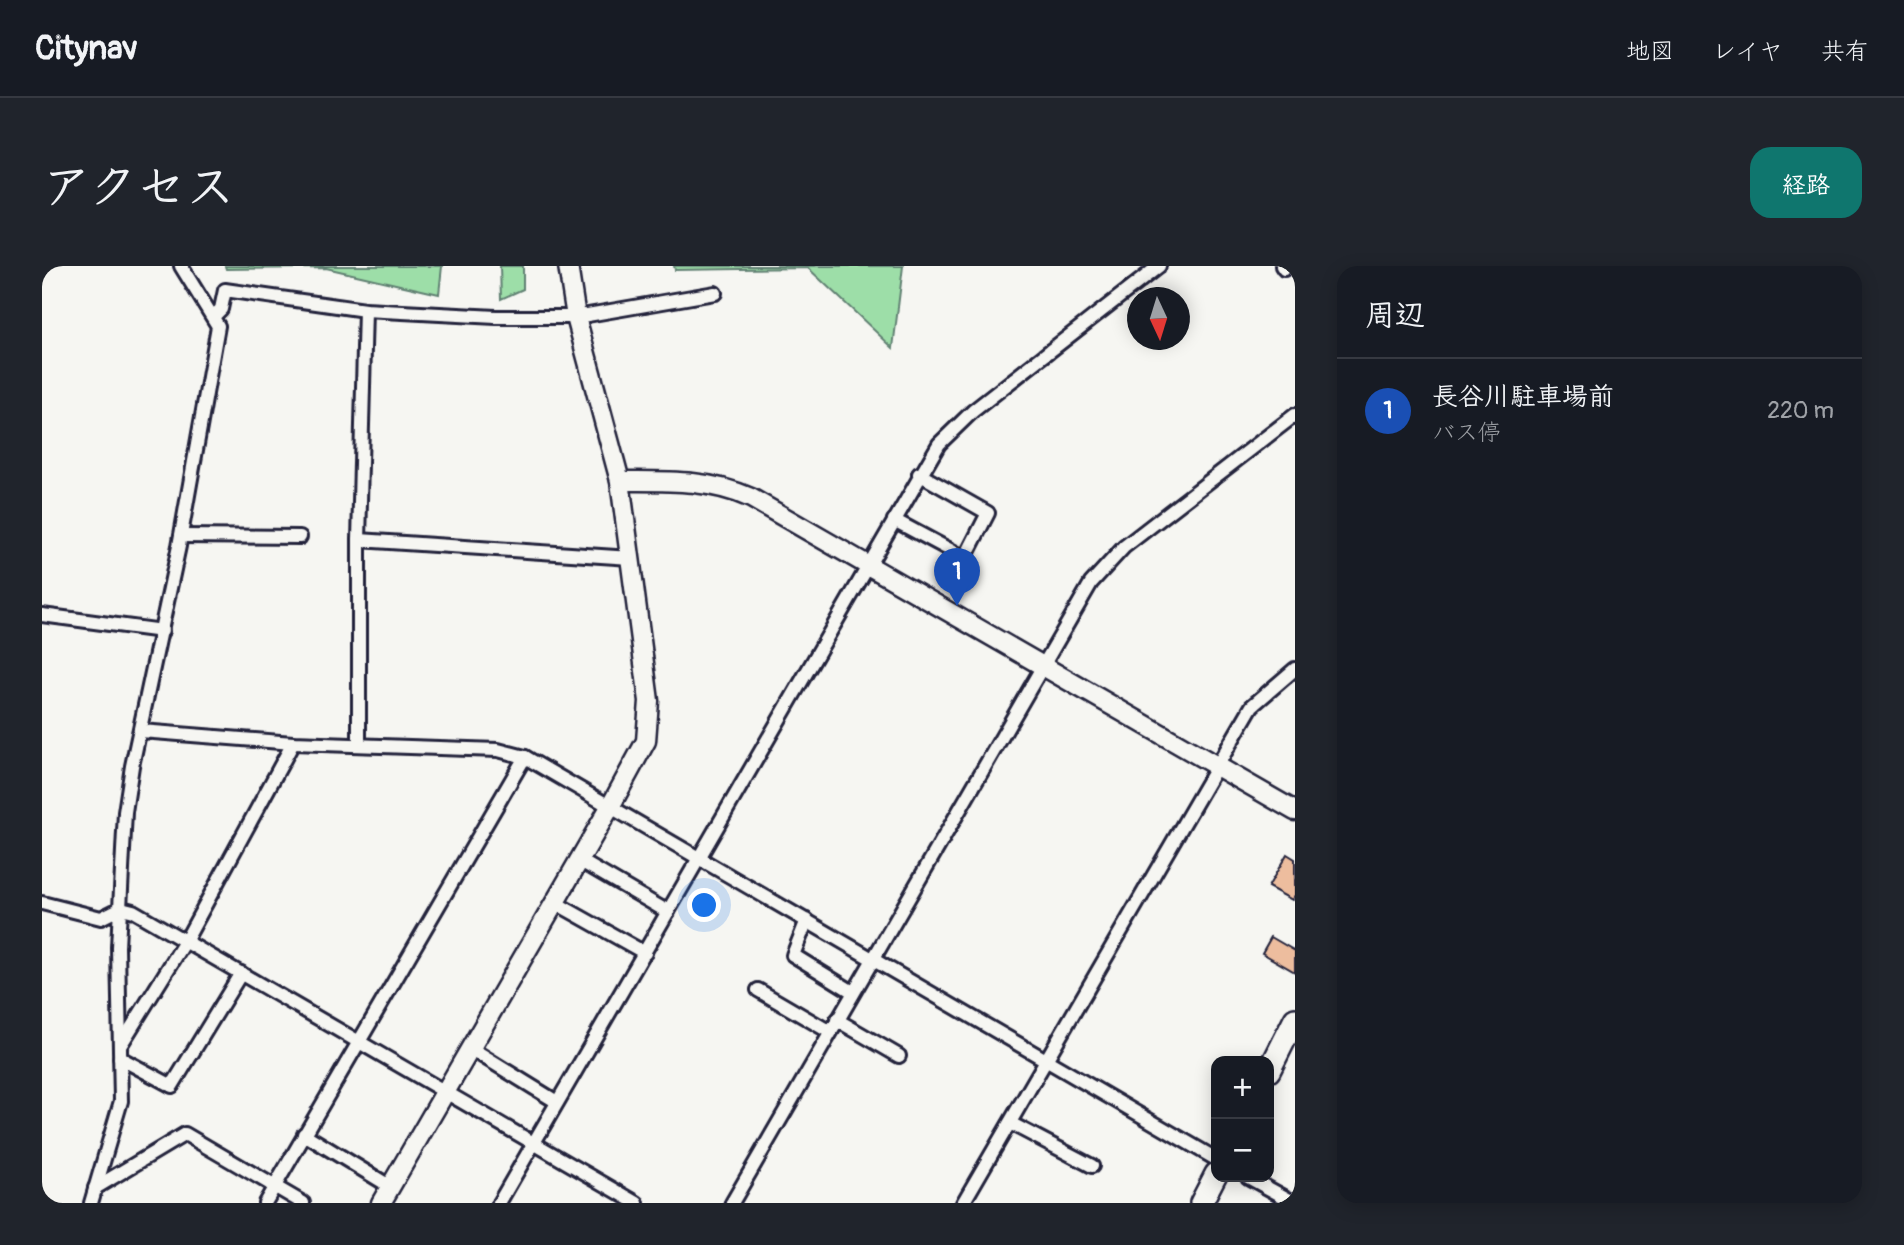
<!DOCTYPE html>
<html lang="ja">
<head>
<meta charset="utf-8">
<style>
	:root { --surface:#171b24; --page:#20242c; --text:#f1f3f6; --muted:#9ea1a6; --line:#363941; --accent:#0f766e }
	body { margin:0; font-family:Pangolin,"Klee One",sans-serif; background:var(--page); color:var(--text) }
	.controls { position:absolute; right:21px; bottom:21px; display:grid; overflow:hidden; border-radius:14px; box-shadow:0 4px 18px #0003 }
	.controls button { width:63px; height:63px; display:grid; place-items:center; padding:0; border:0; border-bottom:2px solid var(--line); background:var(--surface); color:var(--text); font:35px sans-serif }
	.compass { position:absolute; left:1085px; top:21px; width:63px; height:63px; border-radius:50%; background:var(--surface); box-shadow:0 4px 18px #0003; rotate:176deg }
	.you { position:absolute; left:663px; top:640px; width:24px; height:24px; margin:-18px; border:5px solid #fff; border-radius:50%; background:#1a73e8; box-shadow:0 0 0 10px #1a73e833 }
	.badge { display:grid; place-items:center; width:46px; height:46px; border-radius:50%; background:var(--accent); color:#fff; font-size:23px; font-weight:700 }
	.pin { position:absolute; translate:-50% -58px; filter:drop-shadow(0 2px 4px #0008) }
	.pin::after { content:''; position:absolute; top:37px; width:24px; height:21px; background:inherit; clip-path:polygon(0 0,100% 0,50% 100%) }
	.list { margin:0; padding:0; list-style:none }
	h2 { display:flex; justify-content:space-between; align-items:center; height:91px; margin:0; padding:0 28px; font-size:30px }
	h2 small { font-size:23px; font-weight:400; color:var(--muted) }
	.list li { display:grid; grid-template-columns:46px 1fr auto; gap:21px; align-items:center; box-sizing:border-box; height:105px; padding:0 28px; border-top:2px solid var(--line) }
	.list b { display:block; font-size:26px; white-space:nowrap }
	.list p { margin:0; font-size:23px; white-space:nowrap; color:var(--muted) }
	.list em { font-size:23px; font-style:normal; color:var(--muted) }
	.map { position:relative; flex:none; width:1253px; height:937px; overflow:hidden; border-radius:21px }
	header { display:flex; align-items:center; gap:42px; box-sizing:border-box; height:98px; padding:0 35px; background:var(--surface); border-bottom:2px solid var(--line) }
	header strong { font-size:33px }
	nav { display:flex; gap:38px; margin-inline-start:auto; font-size:24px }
	.intro { display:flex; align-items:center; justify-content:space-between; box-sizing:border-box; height:168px; padding:0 42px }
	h1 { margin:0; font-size:49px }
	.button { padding:18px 32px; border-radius:21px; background:var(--accent); color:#fff; font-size:24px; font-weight:700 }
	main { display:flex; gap:42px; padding:0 42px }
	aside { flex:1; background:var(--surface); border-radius:21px; box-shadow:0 4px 18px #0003 }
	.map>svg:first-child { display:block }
	.green { fill:#9ddea8; stroke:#608072; stroke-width:2 }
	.building { fill:#edbd9e; stroke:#22223b; stroke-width:2 }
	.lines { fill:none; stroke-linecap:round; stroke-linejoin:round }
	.street-casing { stroke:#22223b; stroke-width:18 }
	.secondary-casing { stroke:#22223b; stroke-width:23 }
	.primary-casing { stroke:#22223b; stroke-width:26 }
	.street { stroke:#f6f6f2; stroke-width:12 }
	.secondary { stroke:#f6f6f2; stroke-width:18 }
	.primary { stroke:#f6f6f2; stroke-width:21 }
</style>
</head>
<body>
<header>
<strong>Citynav</strong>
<nav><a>地図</a><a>レイヤ</a><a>共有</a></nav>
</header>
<div class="intro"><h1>アクセス</h1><a class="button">経路</a></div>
<main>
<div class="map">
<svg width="1253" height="937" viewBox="0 0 1253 937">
	<rect width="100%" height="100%" fill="#f6f6f2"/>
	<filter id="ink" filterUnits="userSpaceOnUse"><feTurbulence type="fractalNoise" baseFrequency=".0143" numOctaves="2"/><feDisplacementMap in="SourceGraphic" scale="14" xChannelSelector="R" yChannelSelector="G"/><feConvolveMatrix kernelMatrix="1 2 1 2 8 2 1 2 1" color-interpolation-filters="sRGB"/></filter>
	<g filter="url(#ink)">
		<g class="green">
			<polygon points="183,0 400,0 397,28 284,2 184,3"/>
			<polygon points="458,0 481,0 481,23 459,33"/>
			<polygon points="632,0 861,0 851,82 766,2 633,4"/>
		</g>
		<g class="building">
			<polygon points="1245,588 1253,593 1253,629 1250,634 1226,621"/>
			<polygon points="1229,671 1253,685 1253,706 1220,687"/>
		</g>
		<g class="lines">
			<defs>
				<g id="street">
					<polyline points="1240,0 1242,3"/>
					<polyline points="172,50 179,43 183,24 323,44 454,51 534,51 673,27"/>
					<polyline points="852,254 923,292 946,247 877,208"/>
					<polyline points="139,270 258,271"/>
					<polyline points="317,274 589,292"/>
					<polyline points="0,349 120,365"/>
					<polyline points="99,465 251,477 456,484 483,491 1174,893"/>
					<polyline points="317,478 317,274 323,44"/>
					<polyline points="537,594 626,646"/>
					<polyline points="512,636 603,687"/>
					<polyline points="0,637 59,652 79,642 91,645 595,937"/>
					<polyline points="765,654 751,689 811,726"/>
					<polyline points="716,724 788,766"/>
					<polyline points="795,754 857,790"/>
					<polyline points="78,780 144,674 251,477"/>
					<polyline points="429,783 515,836"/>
					<polyline points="78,792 130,820 199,707"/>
					<polyline points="968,857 1050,900"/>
					<polyline points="262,868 349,921"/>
					<polyline points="1206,911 1253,937"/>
					<polyline points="53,922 143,868 261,937"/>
					<polyline points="49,937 79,835 76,681 83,546 90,500 137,280 176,60 139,0"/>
					<polyline points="223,937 483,491"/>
					<polyline points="457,937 897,178 931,145 1117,0"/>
					<polyline points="690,937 1049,317 1082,281 1253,149"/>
					<polyline points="921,937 1210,440 1253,403"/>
				</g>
				<g id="secondary">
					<path d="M578,215C624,215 667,213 709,232L1253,545"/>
					<polyline points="339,937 568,541 604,475 607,435 578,215 534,51 526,0"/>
				</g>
				<g id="primary">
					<polyline points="1227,805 1253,753"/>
					<polyline points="1159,937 1174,908"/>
				</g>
			</defs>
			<use href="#street" class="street-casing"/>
			<use href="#secondary" class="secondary-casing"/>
			<use href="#primary" class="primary-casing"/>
			<use href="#street" class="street"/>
			<use href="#secondary" class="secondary"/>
			<use href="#primary" class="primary"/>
		</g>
	</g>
</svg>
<div class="controls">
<button>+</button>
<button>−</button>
</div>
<svg class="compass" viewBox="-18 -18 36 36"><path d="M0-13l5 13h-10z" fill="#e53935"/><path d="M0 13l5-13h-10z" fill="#9ea1a6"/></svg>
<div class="you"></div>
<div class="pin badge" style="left:915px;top:340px;background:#1a4fb4">1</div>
</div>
<aside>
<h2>周辺<small></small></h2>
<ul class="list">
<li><span class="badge" style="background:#1a4fb4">1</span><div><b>長谷川駐車場前</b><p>バス停</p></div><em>220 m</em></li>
</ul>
</aside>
</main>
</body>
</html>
